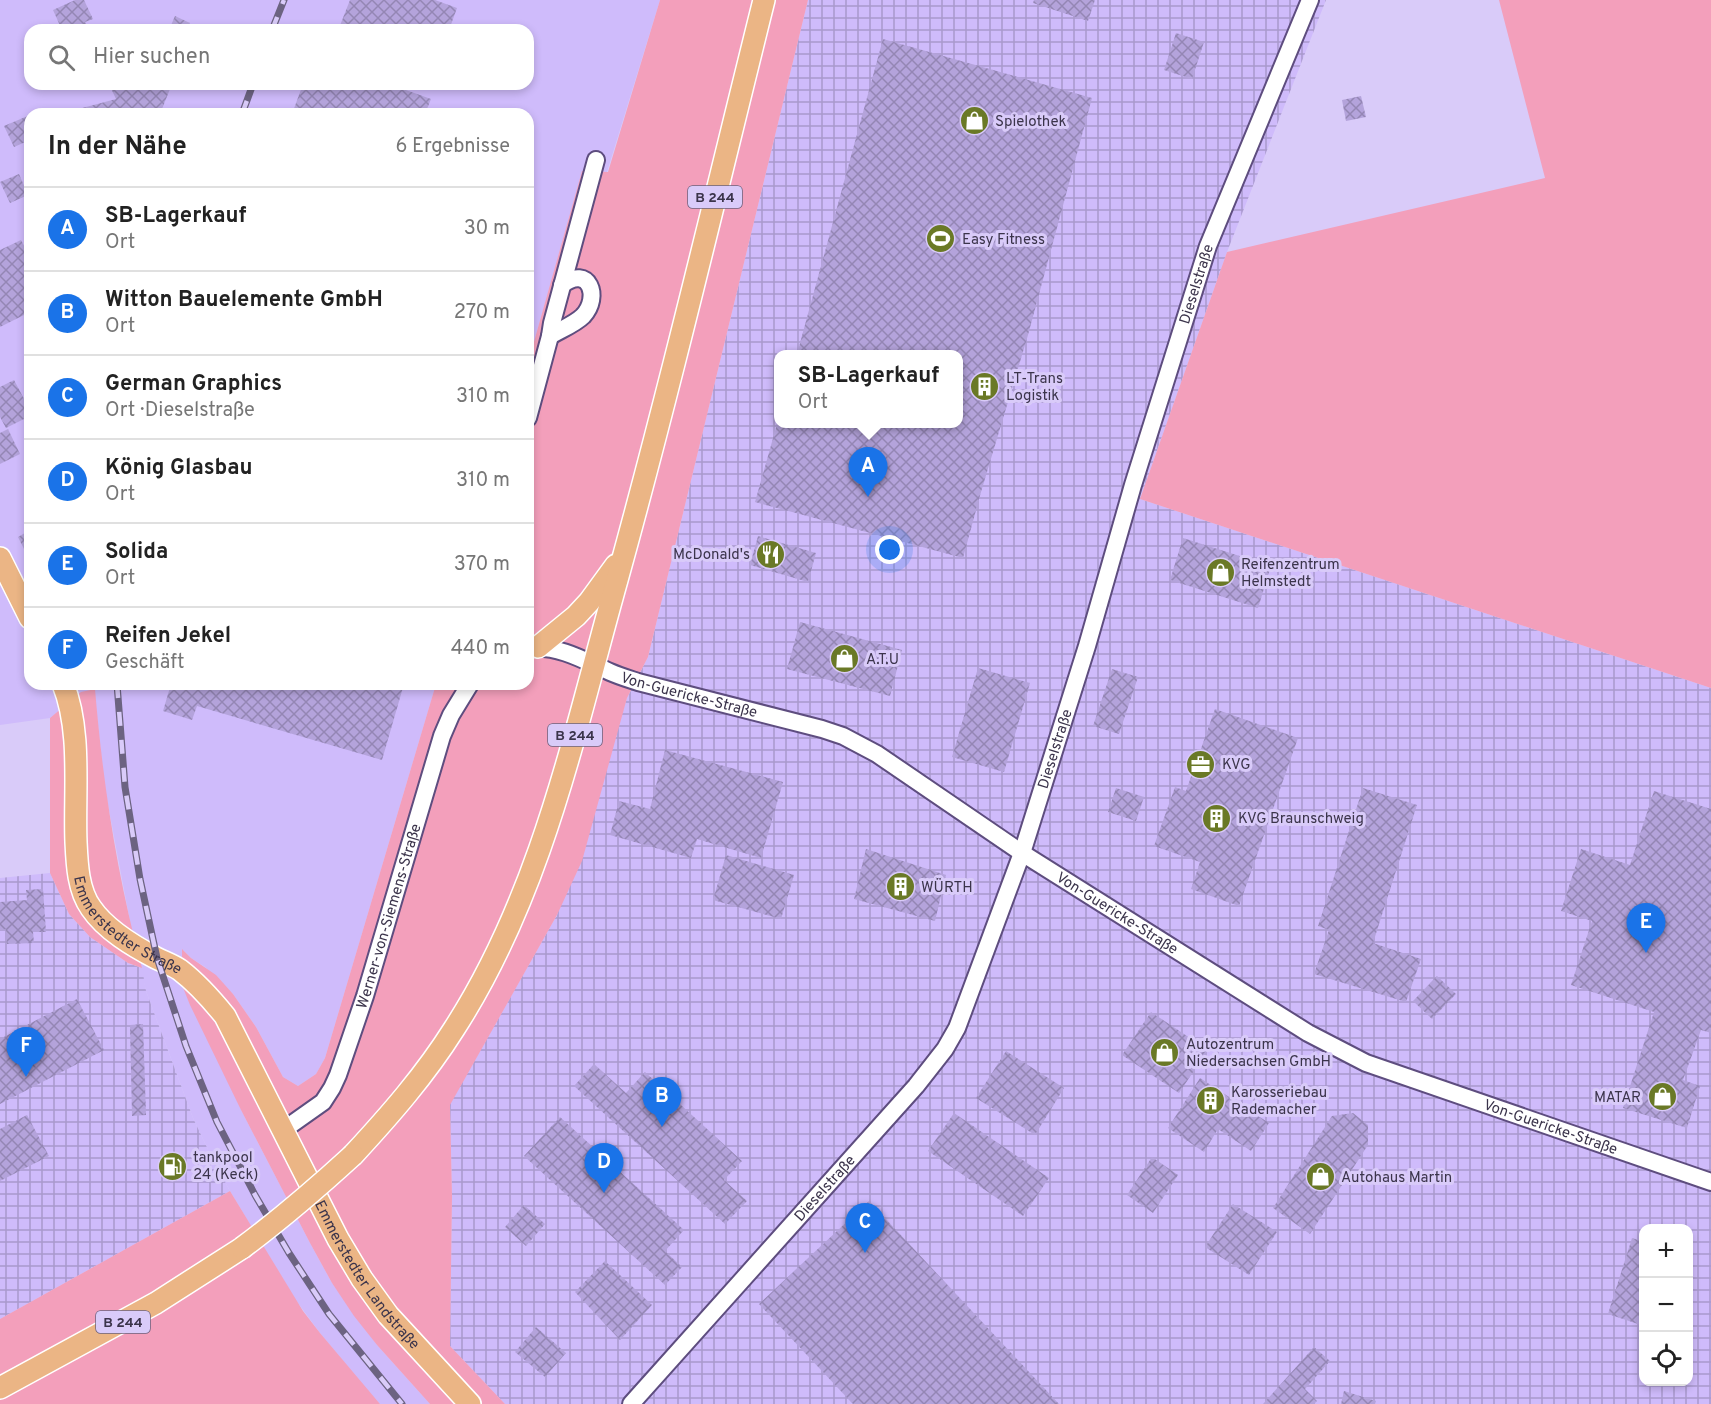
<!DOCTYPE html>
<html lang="de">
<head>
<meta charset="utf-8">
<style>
	:root { --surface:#fff; --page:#f6f6f6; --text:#222; --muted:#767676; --line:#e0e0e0; --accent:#1a73e8 }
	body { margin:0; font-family:Overpass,sans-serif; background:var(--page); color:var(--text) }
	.controls { position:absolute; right:18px; bottom:18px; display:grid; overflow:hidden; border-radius:12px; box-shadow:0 3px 9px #0003 }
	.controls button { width:54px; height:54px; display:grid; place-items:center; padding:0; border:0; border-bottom:2px solid var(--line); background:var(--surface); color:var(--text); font:30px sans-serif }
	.you { position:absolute; left:890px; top:550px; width:21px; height:21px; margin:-15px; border:4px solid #fff; border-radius:50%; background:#1a73e8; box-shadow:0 0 0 9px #1a73e833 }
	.badge { display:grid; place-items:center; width:39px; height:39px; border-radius:50%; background:var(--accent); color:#fff; font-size:20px; font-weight:700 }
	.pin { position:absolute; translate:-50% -50px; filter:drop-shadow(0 2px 3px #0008) }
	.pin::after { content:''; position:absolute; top:32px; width:21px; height:18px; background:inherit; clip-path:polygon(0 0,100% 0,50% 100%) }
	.popup { position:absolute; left:774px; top:350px; width:189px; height:78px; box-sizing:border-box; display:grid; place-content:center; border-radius:12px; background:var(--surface); filter:drop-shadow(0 2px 4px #0005); font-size:20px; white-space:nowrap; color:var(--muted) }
	.popup b { font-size:22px; color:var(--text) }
	.popup::after { content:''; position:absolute; left:50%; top:100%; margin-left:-12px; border:12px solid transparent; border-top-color:var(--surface) }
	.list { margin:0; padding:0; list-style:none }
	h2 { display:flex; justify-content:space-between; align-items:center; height:78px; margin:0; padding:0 24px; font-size:26px }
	h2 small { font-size:20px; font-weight:400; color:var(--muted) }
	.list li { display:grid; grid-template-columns:39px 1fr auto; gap:18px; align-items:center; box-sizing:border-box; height:84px; padding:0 24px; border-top:2px solid var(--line) }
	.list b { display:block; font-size:22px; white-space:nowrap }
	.list p { margin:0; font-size:20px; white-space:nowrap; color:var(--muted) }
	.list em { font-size:20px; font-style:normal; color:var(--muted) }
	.icon { flex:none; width:33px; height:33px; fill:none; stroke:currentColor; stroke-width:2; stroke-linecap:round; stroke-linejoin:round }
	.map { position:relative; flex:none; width:1711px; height:1404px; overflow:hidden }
	.search { position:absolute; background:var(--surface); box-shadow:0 3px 9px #0003; left:24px; top:24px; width:510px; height:66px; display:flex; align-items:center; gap:15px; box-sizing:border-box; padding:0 21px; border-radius:18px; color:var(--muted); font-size:22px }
	.panel { position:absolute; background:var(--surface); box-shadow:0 3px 9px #0003; left:24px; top:108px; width:510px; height:582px; border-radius:18px }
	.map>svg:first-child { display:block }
	.built { fill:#cfbbfb; fill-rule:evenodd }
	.industrial { fill:url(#industrial-grid); fill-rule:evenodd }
	.grass { fill:#f39fbb }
	.building { fill:url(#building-cross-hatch) }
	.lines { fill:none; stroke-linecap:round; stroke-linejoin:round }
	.minor-casing { stroke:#5e4d7f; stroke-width:20 }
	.major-casing { stroke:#fff; stroke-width:24 }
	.minor { stroke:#fff; stroke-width:16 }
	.major { stroke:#ebb585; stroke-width:21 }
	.rail-casing { stroke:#6c6381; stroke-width:7 }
	.rail { stroke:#d9cbf9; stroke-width:4.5; stroke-dasharray:14; stroke-linecap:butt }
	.major-bridge-casing { stroke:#fff; stroke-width:24; stroke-linecap:butt }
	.major-bridge { stroke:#ebb585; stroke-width:21 }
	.labels { text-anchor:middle; stroke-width:6; stroke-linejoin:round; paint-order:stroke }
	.shield { fill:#d9cbf9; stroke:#6a617f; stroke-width:1.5 }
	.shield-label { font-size:14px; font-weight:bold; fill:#3b344b }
	.poi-label { font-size:15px; fill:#3b344b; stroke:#d9cbf9; text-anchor:start }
	.street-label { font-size:15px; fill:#3b344b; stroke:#d9cbf9 }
</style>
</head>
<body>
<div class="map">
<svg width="1711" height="1404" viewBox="0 0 1711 1404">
	<defs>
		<pattern id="industrial-grid" width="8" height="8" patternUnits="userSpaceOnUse" patternTransform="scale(1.5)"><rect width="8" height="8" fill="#cfbbfb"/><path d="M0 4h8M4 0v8" fill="none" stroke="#a999cd"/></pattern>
		<pattern id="building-cross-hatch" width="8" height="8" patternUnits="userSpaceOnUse" patternTransform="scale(1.5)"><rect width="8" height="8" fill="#b4a3db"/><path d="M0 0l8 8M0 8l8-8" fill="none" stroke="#9486b4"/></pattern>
	</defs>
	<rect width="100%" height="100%" fill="#d9cbf9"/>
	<path class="built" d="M0,0H660L607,172L582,171L528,363V114H30V684H436L325,1058L316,1074L298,1086L283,1077L256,1027L233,994L205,967L191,958L183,950L241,1110L310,1243L332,1283L377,1345L430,1404H380L363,1385L320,1333L295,1299L230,1191L212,1158L193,1118L146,991L131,927L105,789L94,690L81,693L50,718L0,725ZM30,30H528V84H30Z"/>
	<g class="industrial">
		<path d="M808,0H1326L1227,252L1140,499L1711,688V1404H505L450,1346L452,1196L450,1104L557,915L627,698L648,657ZM778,354H958V424H778ZM1644,1228H1688V1382H1644Z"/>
		<polygon points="50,873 69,914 90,937 128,963 142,968 146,991 193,1118 212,1158 230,1191 0,1319 0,878"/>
	</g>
	<g class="grass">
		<polygon points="660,0 808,0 648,657 627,698 582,861 557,915 450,1105 452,1196 450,1346 505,1404 430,1404 377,1345 354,1316 332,1283 310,1243 241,1110 190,1005 182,985 182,949 191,958 216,975 233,994 256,1027 283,1077 298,1086 316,1074 325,1058 436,684 528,684 528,363 582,171 608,172"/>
		<polygon points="1499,0 1711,0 1711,688 1140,499 1227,252 1545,178"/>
		<path d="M95,689C103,785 117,875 142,968L128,963L90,937L69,914L50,873V718L81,692Z"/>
		<polygon points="230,1191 303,1311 320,1333 380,1404 0,1404 0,1319"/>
	</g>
	<g class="building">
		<polygon points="75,0 84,0 93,19 85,22 89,30 62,30 53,10"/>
		<polygon points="350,0 435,0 457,8 449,30 344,30 339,28"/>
		<polygon points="1034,0 1095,0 1088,21 1033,3"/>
		<polygon points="175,16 190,23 187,30 169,30"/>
		<polygon points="1176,33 1204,42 1192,79 1164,70"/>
		<polygon points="883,39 1092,98 1028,335 981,492 963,558 755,502 777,424 958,424 958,354 797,354"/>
		<polygon points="109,84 172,84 160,114 145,114 131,108 129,114 60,114 116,99"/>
		<polygon points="303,84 389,84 431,99 427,109 439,114 292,114"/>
		<polygon points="1361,96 1366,117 1346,121 1342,100"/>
		<polygon points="30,115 30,140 14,147 4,126"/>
		<polygon points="19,174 28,195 10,203 0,182"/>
		<polygon points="21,240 30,257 30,312 0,327 0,250"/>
		<polygon points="14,380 30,410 30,416 6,428 0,417 0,387"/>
		<polygon points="8,429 20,454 0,464 0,433"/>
		<polygon points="30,530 30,561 18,537"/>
		<polygon points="758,536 816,553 808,582 750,565"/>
		<polygon points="1183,538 1271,566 1258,608 1170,580"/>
		<polygon points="800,622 902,650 890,696 787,669"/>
		<polygon points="978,668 1030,683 1004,772 952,757"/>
		<polygon points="1112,669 1138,677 1119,734 1093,726"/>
		<polygon points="171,684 404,684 382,760 197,706 192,720 163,711"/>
		<polygon points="1215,709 1298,738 1239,906 1191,889 1200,862 1154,846 1175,787 1186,791"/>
		<polygon points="665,750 783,782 761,858 697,839 691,858 610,835 619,801 650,809"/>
		<polygon points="1116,788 1144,797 1136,821 1108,812"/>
		<polygon points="1363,788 1417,805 1373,943 1421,959 1406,1002 1314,974 1329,930 1318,926"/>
		<polygon points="1654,791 1711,809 1711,1033 1701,1030 1683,1080 1700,1086 1687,1128 1623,1108 1654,1012 1571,985 1592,921 1561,911 1581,849 1630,865"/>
		<polygon points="866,849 946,875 935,921 854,899"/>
		<polygon points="726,855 794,875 781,919 713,900"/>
		<polygon points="43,889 46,932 33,932 34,943 7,944 6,929 0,930 0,902 27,900 26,890"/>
		<polygon points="1437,976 1456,994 1432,1019 1413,1001"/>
		<polygon points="77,999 104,1050 0,1104 0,1039"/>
		<polygon points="1151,1012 1208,1050 1179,1093 1122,1055"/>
		<polygon points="143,1024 146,1115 132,1116 130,1025"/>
		<polygon points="1006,1051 1064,1088 1035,1135 976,1098"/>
		<polygon points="594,1064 626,1093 645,1072 742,1161 724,1180 747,1201 725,1224 574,1086"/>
		<polygon points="1200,1078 1269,1123 1251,1151 1218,1129 1204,1152 1168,1128"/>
		<polygon points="954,1113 1049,1178 1023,1216 928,1151"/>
		<polygon points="1353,1113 1368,1125 1368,1145 1310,1234 1273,1208 1332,1116"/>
		<polygon points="27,1115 49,1156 0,1181 0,1129"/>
		<polygon points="560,1117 684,1230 665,1251 682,1267 665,1285 524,1156"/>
		<polygon points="1152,1157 1178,1175 1153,1213 1127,1195"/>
		<polygon points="869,1201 1059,1404 853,1404 759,1304"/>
		<polygon points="1233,1204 1277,1232 1249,1275 1205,1247"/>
		<polygon points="524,1205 545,1224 526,1246 505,1227"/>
		<polygon points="1632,1238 1644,1242 1644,1326 1608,1314"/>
		<polygon points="605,1261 652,1305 620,1340 575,1292"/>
		<polygon points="536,1327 566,1353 545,1377 515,1352"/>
		<polygon points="1314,1347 1330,1361 1305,1389 1317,1401 1314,1404 1263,1404"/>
		<polygon points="1344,1391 1376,1401 1375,1404 1341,1404"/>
	</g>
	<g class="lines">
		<defs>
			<g id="minor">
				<path d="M550,336C560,330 575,324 583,316C601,297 589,264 562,285"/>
				<polyline points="528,418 550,336 552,323 596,160"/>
				<path id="s1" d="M532,648C561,646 585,661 610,672C619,676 629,679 638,682L822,729L843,736L877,754L1022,853L1308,1033L1366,1063L1711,1182"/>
				<path id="s2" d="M282,1131L323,1102L332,1088L338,1075L365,996L442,736L451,715L470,684"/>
				<path id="s3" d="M631,1404L916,1086L945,1049L957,1028L1022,853L1087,646L1133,485L1208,246L1310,0"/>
			</g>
			<g id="major">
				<polyline points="0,558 30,618"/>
				<polyline points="538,647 576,616 589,602 616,565"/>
				<path id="s4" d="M63,684C82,731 74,792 76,842C77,864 78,890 91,908C106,930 133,946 156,958C164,962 173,965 180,970C197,983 212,1000 225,1016L338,1239L362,1279L388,1315L470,1404"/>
				<path d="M353,1155C390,1115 425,1075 454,1029C542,893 574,733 617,580C670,388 716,193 764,0"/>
				<polyline points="0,1388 156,1303 242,1248"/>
			</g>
		</defs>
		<use href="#minor" class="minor-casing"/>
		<use href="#major" class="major-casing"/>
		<use href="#minor" class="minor"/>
		<use href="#major" class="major"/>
		<defs>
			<g id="rail">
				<polyline points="272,30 284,0"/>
				<polyline points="242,114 253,84"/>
				<polyline points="117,684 125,787 140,879 157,958 186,1046 217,1122 255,1195 289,1253 329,1314 402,1404"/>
			</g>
		</defs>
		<use href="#rail" class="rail-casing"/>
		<use href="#rail" class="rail"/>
		<defs>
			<path id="major-bridge" d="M242,1248C281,1219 317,1188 353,1155"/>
		</defs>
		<use href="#major-bridge" class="major-bridge-casing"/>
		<use href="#major-bridge" class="major-bridge"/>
	</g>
	<defs>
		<symbol id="shop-disc" viewBox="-11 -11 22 22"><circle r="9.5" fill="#6a7926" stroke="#d9cbf9"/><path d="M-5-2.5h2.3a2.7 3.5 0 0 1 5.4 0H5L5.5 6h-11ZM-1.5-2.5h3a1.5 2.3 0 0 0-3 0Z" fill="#fff"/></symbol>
		<symbol id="stadium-disc" viewBox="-11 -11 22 22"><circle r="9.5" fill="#6a7926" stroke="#d9cbf9"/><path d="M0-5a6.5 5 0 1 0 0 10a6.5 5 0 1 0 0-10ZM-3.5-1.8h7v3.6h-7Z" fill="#fff"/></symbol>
		<symbol id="building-disc" viewBox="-11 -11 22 22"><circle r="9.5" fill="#6a7926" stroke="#d9cbf9"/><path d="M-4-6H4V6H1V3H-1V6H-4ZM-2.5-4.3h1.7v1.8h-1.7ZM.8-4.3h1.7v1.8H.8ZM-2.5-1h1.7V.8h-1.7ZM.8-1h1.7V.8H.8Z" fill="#fff"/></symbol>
		<symbol id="restaurant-disc" viewBox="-11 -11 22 22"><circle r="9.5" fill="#6a7926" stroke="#d9cbf9"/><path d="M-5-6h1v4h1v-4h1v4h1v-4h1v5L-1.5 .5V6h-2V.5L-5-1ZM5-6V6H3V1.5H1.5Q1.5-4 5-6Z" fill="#fff"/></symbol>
		<symbol id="office-disc" viewBox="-11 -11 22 22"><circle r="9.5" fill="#6a7926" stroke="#d9cbf9"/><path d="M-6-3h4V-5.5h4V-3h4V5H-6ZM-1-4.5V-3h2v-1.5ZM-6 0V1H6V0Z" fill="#fff"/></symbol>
		<symbol id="fuel-disc" viewBox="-11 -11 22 22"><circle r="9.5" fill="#6a7926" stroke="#d9cbf9"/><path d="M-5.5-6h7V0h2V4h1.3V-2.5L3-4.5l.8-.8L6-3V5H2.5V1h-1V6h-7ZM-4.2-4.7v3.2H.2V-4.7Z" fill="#fff"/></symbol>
	</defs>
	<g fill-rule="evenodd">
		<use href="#shop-disc" x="958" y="104" width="33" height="33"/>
		<use href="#stadium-disc" x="924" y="222" width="33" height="33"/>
		<use href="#building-disc" x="968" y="370" width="33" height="33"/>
		<use href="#restaurant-disc" x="754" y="538" width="33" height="33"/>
		<use href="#shop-disc" x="1204" y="556" width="33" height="33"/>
		<use href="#shop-disc" x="828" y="642" width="33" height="33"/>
		<use href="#office-disc" x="1184" y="748" width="33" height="33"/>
		<use href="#building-disc" x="1200" y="802" width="33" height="33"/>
		<use href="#building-disc" x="884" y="870" width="33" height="33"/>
		<use href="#shop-disc" x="1148" y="1036" width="33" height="33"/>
		<use href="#shop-disc" x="1646" y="1080" width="33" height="33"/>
		<use href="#building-disc" x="1194" y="1084" width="33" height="33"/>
		<use href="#fuel-disc" x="156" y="1150" width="33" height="33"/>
		<use href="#shop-disc" x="1304" y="1160" width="33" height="33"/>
	</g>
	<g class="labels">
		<g class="shield">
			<rect x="688" y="186" width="54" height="22" rx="4.5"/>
			<rect x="548" y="724" width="54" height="22" rx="4.5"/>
			<rect x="96" y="1311" width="54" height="22" rx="4.5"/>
		</g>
		<g class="shield-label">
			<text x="715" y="202">B 244</text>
			<text x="575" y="740">B 244</text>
			<text x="123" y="1327">B 244</text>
		</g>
		<g class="poi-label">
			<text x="995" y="126">Spielothek</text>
			<text x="962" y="244">Easy Fitness</text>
			<text x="1006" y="383">LT-Trans<tspan x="1006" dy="17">Logistik</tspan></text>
			<text x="750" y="559" text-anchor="end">McDonald's</text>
			<text x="1241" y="569">Reifenzentrum<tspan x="1241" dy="17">Helmstedt</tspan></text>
			<text x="866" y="664">A.T.U</text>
			<text x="1222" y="769">KVG</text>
			<text x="1238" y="823">KVG Braunschweig</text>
			<text x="921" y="892">WÜRTH</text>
			<text x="1186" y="1049">Autozentrum<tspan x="1186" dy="17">Niedersachsen GmbH</tspan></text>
			<text x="1231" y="1097">Karosseriebau<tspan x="1231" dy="17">Rademacher</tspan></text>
			<text x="1641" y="1102" text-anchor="end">MATAR</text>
			<text x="193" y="1162">tankpool<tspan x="193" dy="17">24 (Keck)</tspan></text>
			<text x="1341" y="1182">Autohaus Martin</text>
		</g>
		<g class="street-label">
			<text dy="5" stroke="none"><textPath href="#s3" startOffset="1280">Dieselstraße</textPath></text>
			<text dy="5" stroke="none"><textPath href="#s1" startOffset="165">Von-Guericke-Straße</textPath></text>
			<text dy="5" stroke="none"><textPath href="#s3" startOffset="794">Dieselstraße</textPath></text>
			<text dy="5" stroke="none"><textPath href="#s1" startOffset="651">Von-Guericke-Straße</textPath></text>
			<text dy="5" stroke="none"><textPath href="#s2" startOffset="248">Werner-von-Siemens-Straße</textPath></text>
			<text dy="5" stroke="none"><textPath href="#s4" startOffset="266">Emmerstedter Straße</textPath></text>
			<text dy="5" stroke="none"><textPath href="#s1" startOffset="1137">Von-Guericke-Straße</textPath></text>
			<text dy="5" stroke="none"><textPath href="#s3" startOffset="290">Dieselstraße</textPath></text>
			<text dy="5" stroke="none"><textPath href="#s4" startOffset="698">Emmerstedter Landstraße</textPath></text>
		</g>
	</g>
</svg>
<div class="controls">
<button>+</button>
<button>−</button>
<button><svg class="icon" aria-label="locate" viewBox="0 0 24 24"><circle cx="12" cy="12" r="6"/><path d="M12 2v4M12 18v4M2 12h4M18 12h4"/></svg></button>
</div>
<div class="you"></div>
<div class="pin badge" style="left:868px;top:497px">A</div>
<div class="popup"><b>SB-Lagerkauf</b>Ort</div>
<div class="pin badge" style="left:662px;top:1127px">B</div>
<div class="pin badge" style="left:865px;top:1253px">C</div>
<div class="pin badge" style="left:604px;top:1193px">D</div>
<div class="pin badge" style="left:1646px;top:953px">E</div>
<div class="pin badge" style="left:26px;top:1077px">F</div>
<div class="search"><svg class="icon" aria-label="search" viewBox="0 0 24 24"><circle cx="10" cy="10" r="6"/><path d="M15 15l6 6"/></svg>Hier suchen</div>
<section class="panel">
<h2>In der Nähe<small>6 Ergebnisse</small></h2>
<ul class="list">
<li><span class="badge">A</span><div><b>SB-Lagerkauf</b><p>Ort</p></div><em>30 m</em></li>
<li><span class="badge">B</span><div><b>Witton Bauelemente GmbH</b><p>Ort</p></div><em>270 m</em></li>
<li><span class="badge">C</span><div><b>German Graphics</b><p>Ort · Dieselstraße</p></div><em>310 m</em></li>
<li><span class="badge">D</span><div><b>König Glasbau</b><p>Ort</p></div><em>310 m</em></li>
<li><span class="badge">E</span><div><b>Solida</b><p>Ort</p></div><em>370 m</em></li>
<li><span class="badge">F</span><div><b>Reifen Jekel</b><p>Geschäft</p></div><em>440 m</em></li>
</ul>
</section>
</div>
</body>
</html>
